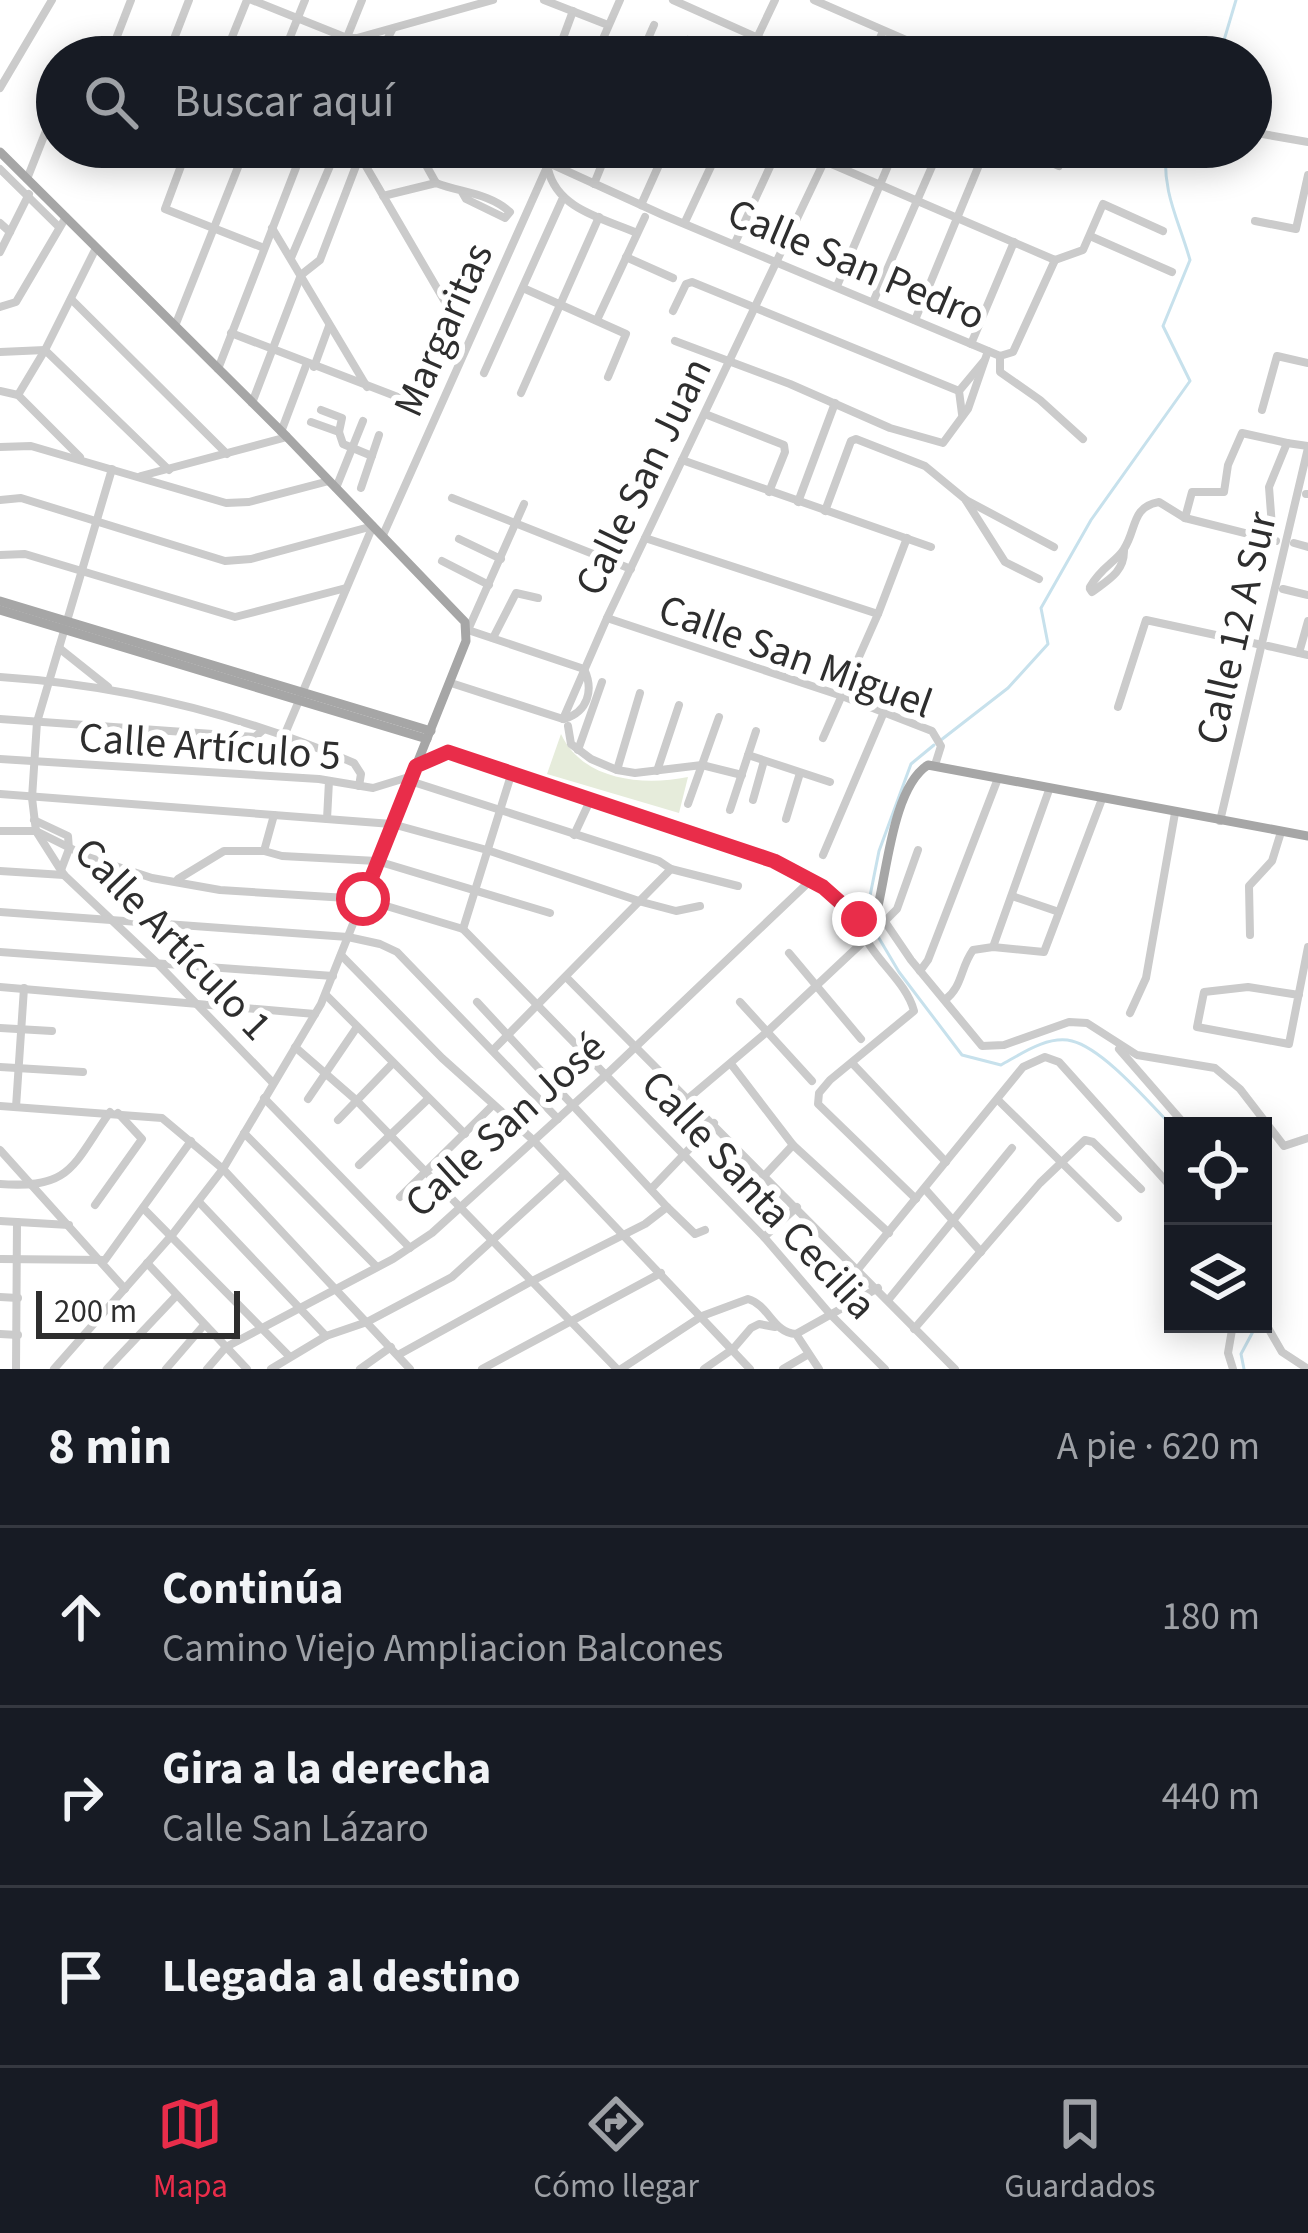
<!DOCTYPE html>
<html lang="es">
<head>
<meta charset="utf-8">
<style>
	:root { --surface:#171b24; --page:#20242c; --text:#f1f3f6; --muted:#9ea1a6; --line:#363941; --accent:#e92d4a }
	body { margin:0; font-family:"Source Sans 3",sans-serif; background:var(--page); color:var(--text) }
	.controls { position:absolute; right:36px; bottom:36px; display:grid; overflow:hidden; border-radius:0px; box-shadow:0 6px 30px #0003 }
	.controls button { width:108px; height:108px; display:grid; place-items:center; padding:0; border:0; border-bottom:3px solid var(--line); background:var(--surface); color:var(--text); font:60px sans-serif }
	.scale { position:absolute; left:36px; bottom:30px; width:204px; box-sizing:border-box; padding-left:12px; border:6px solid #2e2e2e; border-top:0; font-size:33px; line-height:42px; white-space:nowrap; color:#2e2e2e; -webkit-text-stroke:9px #fff; paint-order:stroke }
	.stop { position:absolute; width:36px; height:36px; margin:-27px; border:9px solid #e92d4a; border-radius:50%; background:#fff }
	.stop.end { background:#e92d4a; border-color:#fff; box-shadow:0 3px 12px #0008 }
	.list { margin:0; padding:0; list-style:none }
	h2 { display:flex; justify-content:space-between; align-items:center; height:156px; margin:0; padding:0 48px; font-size:51px }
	h2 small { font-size:39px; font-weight:400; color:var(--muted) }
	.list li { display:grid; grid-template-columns:78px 1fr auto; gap:36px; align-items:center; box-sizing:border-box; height:180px; padding:0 48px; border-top:3px solid var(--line) }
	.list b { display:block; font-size:45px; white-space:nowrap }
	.list p { margin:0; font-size:39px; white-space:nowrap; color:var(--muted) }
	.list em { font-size:39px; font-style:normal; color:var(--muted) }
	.icon { flex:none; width:66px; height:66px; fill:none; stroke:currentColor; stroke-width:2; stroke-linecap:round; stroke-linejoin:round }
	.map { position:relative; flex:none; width:1308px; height:1369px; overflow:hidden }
	.search { position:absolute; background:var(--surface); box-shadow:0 6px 30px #0003; left:36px; right:36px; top:36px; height:132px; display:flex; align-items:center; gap:30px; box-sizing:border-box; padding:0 42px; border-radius:66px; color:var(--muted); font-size:45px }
	.sheet { height:696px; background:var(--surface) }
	nav { display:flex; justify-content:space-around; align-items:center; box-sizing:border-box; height:168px; border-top:3px solid var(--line); background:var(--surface); font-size:33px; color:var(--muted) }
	nav a { display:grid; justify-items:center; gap:6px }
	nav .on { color:var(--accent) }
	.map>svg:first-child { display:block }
	.green { fill:#e6ecdb }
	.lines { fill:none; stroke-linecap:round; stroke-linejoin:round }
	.stream { stroke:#c7e1ec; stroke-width:3 }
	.minor { stroke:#cbcbcb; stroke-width:8 }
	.major { stroke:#a6a6a6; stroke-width:9 }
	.route { stroke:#e92d4a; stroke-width:15 }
	.labels { text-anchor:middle; stroke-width:12; stroke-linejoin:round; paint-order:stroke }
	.street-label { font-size:42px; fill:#2e2e2e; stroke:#fff }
</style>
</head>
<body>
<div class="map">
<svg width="1308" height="1369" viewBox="0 0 1308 1369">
	<rect width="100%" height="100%" fill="#fff"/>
	<path class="green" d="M561,734C583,781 643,786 688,777L679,813L547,774Z"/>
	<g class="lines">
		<g class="stream">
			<polyline points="1219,57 1236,0"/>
			<path d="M941,740L1008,688L1048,644L1041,608L1091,520L1190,381L1163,326L1190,260C1178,218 1162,193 1166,147"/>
			<polyline points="867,911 879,851 911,764 934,745"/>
			<path d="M870,923L899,972L962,1055L1001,1065C1021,1054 1048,1035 1072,1041C1104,1049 1150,1104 1173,1127"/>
			<polyline points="1244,1369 1241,1354 1257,1324"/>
		</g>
		<g class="minor">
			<polyline points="252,0 347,38 357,38 493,0"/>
			<polyline points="544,0 608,25"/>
			<polyline points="673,0 801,57"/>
			<polyline points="814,0 945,57"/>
			<polyline points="757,38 775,0"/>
			<polyline points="77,57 86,43 123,57"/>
			<polyline points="109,57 131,0"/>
			<polyline points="167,57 189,0"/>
			<polyline points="224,57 247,0"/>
			<polyline points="282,57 305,0"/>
			<polyline points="339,57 362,0"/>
			<polyline points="378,57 392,30"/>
			<polyline points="556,57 573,11"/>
			<polyline points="595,57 620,0"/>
			<polyline points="640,57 654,25"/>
			<polyline points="680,57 688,40"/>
			<polyline points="722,57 723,55"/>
			<polyline points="872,57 883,31"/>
			<polyline points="0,88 52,0"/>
			<polyline points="1251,132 1308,142"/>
			<polyline points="140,147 181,164"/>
			<polyline points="188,147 165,209 264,248"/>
			<polyline points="416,147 436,183"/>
			<polyline points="792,147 1055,260"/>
			<polyline points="1015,147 1059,166"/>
			<polyline points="549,163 663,215 1000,356 1013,352 1055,260"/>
			<polyline points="0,169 59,227"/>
			<path d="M548,169C557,209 602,218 637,233"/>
			<polyline points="27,179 57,103"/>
			<path d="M436,183C462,193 489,193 510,212L505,218L466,199L462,192"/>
			<polyline points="594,184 609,147"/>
			<polyline points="383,196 436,183"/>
			<polyline points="641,205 667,147"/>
			<polyline points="1255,221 1296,229 1308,175"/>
			<polyline points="685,222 720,147"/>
			<polyline points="0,223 10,232"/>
			<polyline points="272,228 367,387"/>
			<polyline points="1090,236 1172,272"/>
			<polyline points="735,243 779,147"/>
			<polyline points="0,252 29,194"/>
			<polyline points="626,257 673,278"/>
			<polyline points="291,258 338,147"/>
			<polyline points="1055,260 1083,250 1103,204 1163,231"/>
			<polyline points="837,286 896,147"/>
			<polyline points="523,288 626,334 608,377"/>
			<polyline points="71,299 227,454"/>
			<polyline points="873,302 940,148"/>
			<polyline points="0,307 16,302 66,217"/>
			<polyline points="673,311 686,284 692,282 959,391"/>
			<polyline points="597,320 645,217"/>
			<polyline points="915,320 979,165"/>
			<polyline points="175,326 246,147"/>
			<polyline points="231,333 416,404 421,402 455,319 360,156 349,147"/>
			<polyline points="675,341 790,384 890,428 943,443 968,409 988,351"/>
			<polyline points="971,344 1014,242"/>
			<polyline points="0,352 45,350 169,470"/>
			<polyline points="1000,356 1000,372 1040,400 1083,439"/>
			<polyline points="314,367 329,326"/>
			<polyline points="218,369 304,147"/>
			<polyline points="484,373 562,200"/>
			<polyline points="0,391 18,395 80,457"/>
			<polyline points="521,393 599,217"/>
			<polyline points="18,395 45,350 96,248"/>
			<polyline points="252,403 301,275 320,260 359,158"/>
			<polyline points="321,410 342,418 339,432"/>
			<polyline points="1262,410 1277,356 1308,363"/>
			<polyline points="705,414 784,445 785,452 769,492"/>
			<polyline points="962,414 959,391 984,361"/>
			<polyline points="311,422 339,432 343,444 372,456"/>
			<polyline points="281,432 307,363"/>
			<polyline points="0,447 31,446 226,503 249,502 329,481"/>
			<polyline points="682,460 931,547"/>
			<polyline points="112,469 37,722 32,798 36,831 64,875 156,962 273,1083"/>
			<polyline points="141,476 287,437"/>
			<polyline points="336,488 363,421"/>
			<polyline points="361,488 379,435"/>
			<polyline points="1306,494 1308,494"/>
			<polyline points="452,498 631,569"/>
			<polyline points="0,500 21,498 225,561 251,559 373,526"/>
			<polyline points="966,500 1054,547"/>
			<polyline points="798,502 835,403"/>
			<path d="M524,504L468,630L584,669C594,690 588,712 564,719"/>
			<polyline points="825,511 851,441 856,439 925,466 965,499 1005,562 1039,579"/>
			<polyline points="1185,518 1276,541"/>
			<polyline points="383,535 556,147"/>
			<polyline points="645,538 878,614"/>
			<polyline points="459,539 501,559"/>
			<polyline points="1273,540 1269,487 1287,443 1308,446"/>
			<polyline points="1294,543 1308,547"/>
			<polyline points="0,555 25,554 235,617 346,588"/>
			<polyline points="442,561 489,585"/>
			<path d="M1090,587C1101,567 1116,562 1124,549C1137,529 1131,507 1159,502L1185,518L1192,492H1224L1228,465L1242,433L1287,443"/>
			<path d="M1090,589L1092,592C1108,580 1124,572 1124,551"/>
			<polyline points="1283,589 1308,595"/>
			<polyline points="607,618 842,696 932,731 941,746 935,765"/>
			<polyline points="493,638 516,593 538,598"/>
			<polyline points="1268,646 1308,655"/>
			<polyline points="59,648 108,687"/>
			<polyline points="1299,653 1308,621"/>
			<path d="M0,677C122,685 242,715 354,763L361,774L359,786"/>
			<polyline points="451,683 563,719"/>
			<polyline points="1118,707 1146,620 1262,645"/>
			<polyline points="0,719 255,737 263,730"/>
			<polyline points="563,719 607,618 831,147"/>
			<polyline points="568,726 571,744 591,759 617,770 635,773 702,765 742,775"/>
			<polyline points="284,736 372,528"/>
			<polyline points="823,738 878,614 907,538"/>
			<polyline points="578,750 602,682"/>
			<polyline points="748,755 830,782"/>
			<polyline points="0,759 319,779 373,788 412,776"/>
			<polyline points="617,770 640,693"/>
			<polyline points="657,771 679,705"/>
			<polyline points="410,781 659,861 671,869 738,886"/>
			<polyline points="0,794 392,824 487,850 642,902 676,911 700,906"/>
			<polyline points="753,800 764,761"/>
			<polyline points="688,804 719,717"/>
			<polyline points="730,810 756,731"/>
			<polyline points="327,819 329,781"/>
			<polyline points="786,819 800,773"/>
			<polyline points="34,820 68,836 69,849 61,870"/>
			<polyline points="1220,821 1308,448"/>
			<polyline points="0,831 36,831 88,857 152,878 220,890 363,899 463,929 764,1237 830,1314 885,1369"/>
			<polyline points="574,835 588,805"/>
			<polyline points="264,851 274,815"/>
			<polyline points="823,855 884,712"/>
			<polyline points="0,871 64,875"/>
			<polyline points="178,879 224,851 264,851 282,856 377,861 550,913"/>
			<polyline points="1012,896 1059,912"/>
			<polyline points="877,910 911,960 982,1046 1004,1045 1069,1022 1087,1023 1137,1055 1215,1068 1240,1089 1284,1146 1308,1138"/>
			<polyline points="0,912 348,937 380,944 397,952 558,1119"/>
			<path d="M859,919C865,955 905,977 914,1011L830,1080L819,1093L818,1104L916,1199"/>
			<polyline points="884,922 897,909 918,850"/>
			<polyline points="463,929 512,772"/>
			<polyline points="1250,935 1249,886 1272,861 1281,832"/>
			<polyline points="993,947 1049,790"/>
			<polyline points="0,952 333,976"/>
			<polyline points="789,953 861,1039"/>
			<polyline points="341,955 442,1058 532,1139 750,1369"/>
			<polyline points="920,971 928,960 997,781"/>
			<polyline points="566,977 955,1369"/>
			<polyline points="0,987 315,1014"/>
			<polyline points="326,995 465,1134"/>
			<polyline points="1299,995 1248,987 1204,992 1197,1027 1289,1044 1308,947"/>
			<path d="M945,1000C963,986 960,968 973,950L993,947L1044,952L1102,799"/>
			<polyline points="477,1002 667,1207 695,1234 705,1230"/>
			<polyline points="740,1002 812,1081"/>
			<polyline points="1130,1013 1146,978 1175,813"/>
			<polyline points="0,1028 52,1031"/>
			<polyline points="295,1047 356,1100 617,1369"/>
			<polyline points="1119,1049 1186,1126"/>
			<polyline points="493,1050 671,869"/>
			<polyline points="852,1063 946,1162"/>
			<polyline points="731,1064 793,1145 889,1233"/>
			<polyline points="0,1067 83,1072"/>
			<polyline points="690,1097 768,1031 865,940"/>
			<polyline points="264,1098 410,1248"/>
			<polyline points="308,1099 357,1027"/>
			<polyline points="998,1100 1118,1218"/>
			<polyline points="0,1106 162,1118 223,1169 410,1369"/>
			<polyline points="16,1107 24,988"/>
			<polyline points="338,1120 393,1063"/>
			<polyline points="244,1133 376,1266"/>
			<polyline points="0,1150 125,1289"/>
			<polyline points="359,1165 427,1100"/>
			<polyline points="765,1175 793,1145"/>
			<path d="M0,1184C72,1189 72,1166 110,1112"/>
			<polyline points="652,1188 714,1123"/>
			<polyline points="925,1189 981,1252"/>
			<polyline points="400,1197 493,1105"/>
			<polyline points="199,1202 326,1336"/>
			<polyline points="95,1205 142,1139 118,1113"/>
			<polyline points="143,1208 290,1357"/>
			<polyline points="0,1221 69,1225"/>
			<polyline points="764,1237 797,1207"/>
			<polyline points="0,1259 105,1260 191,1141"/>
			<polyline points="147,1263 247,1369"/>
			<polyline points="859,1268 1023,1067 1045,1057 1059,1062 1173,1189"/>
			<polyline points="0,1297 18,1298"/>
			<polyline points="889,1299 1012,1148"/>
			<polyline points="1263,1319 1282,1352 1308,1369"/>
			<polyline points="914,1329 1040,1183 1085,1140 1093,1142 1141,1189"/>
			<polyline points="0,1334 18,1335"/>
			<polyline points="796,1334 878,1288"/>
			<polyline points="398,1355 532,1281 645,1224 667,1207"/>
			<polyline points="16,1369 17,1222"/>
			<polyline points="54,1369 172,1235 223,1169 321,1004 416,766"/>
			<polyline points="107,1369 176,1296"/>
			<polyline points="166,1369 204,1325"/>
			<polyline points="207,1369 226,1347 393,1259 432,1233 606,1075 811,880"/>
			<polyline points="271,1369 326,1336 367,1322 452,1277 565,1174"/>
			<polyline points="360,1369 391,1347"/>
			<polyline points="482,1369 661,1273"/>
			<path d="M621,1369L702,1316L748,1299C769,1305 773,1333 796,1334L819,1369"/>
			<polyline points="704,1369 733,1349 751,1328 759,1324 775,1327"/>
			<polyline points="783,1369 807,1355"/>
			<polyline points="1233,1369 1228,1353 1233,1324"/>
		</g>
		<g class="major">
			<polyline points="0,152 287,437 465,622 466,641 416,766"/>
			<polyline points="0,601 431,731"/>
			<polyline points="0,610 427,739"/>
			<path d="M416,766L442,754L455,753L774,861L823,887L855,918L864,920L877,910C887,872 893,787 928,765L1308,836"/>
		</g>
	</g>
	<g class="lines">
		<polyline class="route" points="363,899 416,766 448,752 774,861 823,887 859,919"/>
	</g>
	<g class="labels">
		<g class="street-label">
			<text transform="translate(857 263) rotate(23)" y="15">Calle San Pedro</text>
			<text transform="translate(442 329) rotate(-66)" y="15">Margaritas</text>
			<text transform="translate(642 476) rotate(-64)" y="15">Calle San Juan</text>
			<text transform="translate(1235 628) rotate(-77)" y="15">Calle 12 A Sur</text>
			<text transform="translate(796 655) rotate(20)" y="15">Calle San Miguel</text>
			<text transform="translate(210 745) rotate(4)" y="15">Calle Artículo 5</text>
			<text transform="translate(174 938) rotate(46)" y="15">Calle Artículo 1</text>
			<text transform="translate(504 1124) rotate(-42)" y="15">Calle San José</text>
			<text transform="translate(760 1194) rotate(47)" y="15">Calle Santa Cecilia</text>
		</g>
	</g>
</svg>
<div class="controls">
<button><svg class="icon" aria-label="locate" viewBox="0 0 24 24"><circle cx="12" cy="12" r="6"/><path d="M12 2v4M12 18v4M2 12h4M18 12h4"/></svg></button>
<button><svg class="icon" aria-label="layers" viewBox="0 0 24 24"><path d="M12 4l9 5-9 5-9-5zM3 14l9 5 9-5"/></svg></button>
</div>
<div class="scale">200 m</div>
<div class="stop" style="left:363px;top:899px"></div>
<div class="stop end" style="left:859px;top:919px"></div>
<div class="search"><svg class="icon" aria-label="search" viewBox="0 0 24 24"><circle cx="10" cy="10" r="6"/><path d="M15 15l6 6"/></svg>Buscar aquí</div>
</div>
<section class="sheet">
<h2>8 min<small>A pie · 620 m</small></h2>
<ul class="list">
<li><svg class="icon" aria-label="ahead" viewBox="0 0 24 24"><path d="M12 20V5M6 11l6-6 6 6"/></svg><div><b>Continúa</b><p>Camino Viejo Ampliacion Balcones</p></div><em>180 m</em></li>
<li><svg class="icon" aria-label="right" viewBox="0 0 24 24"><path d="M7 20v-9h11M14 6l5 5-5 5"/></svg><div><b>Gira a la derecha</b><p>Calle San Lázaro</p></div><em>440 m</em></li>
<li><svg class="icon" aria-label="arrive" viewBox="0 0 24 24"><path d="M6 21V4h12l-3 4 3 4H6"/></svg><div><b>Llegada al destino</b></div></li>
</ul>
</section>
<nav>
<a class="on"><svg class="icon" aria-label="map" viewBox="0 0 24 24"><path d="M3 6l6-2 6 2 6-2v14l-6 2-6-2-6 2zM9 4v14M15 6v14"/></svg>Mapa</a>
<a><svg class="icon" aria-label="directions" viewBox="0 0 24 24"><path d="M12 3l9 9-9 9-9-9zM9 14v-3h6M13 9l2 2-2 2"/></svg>Cómo llegar</a>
<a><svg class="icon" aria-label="saved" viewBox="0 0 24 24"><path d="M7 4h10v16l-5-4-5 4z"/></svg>Guardados</a>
</nav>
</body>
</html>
